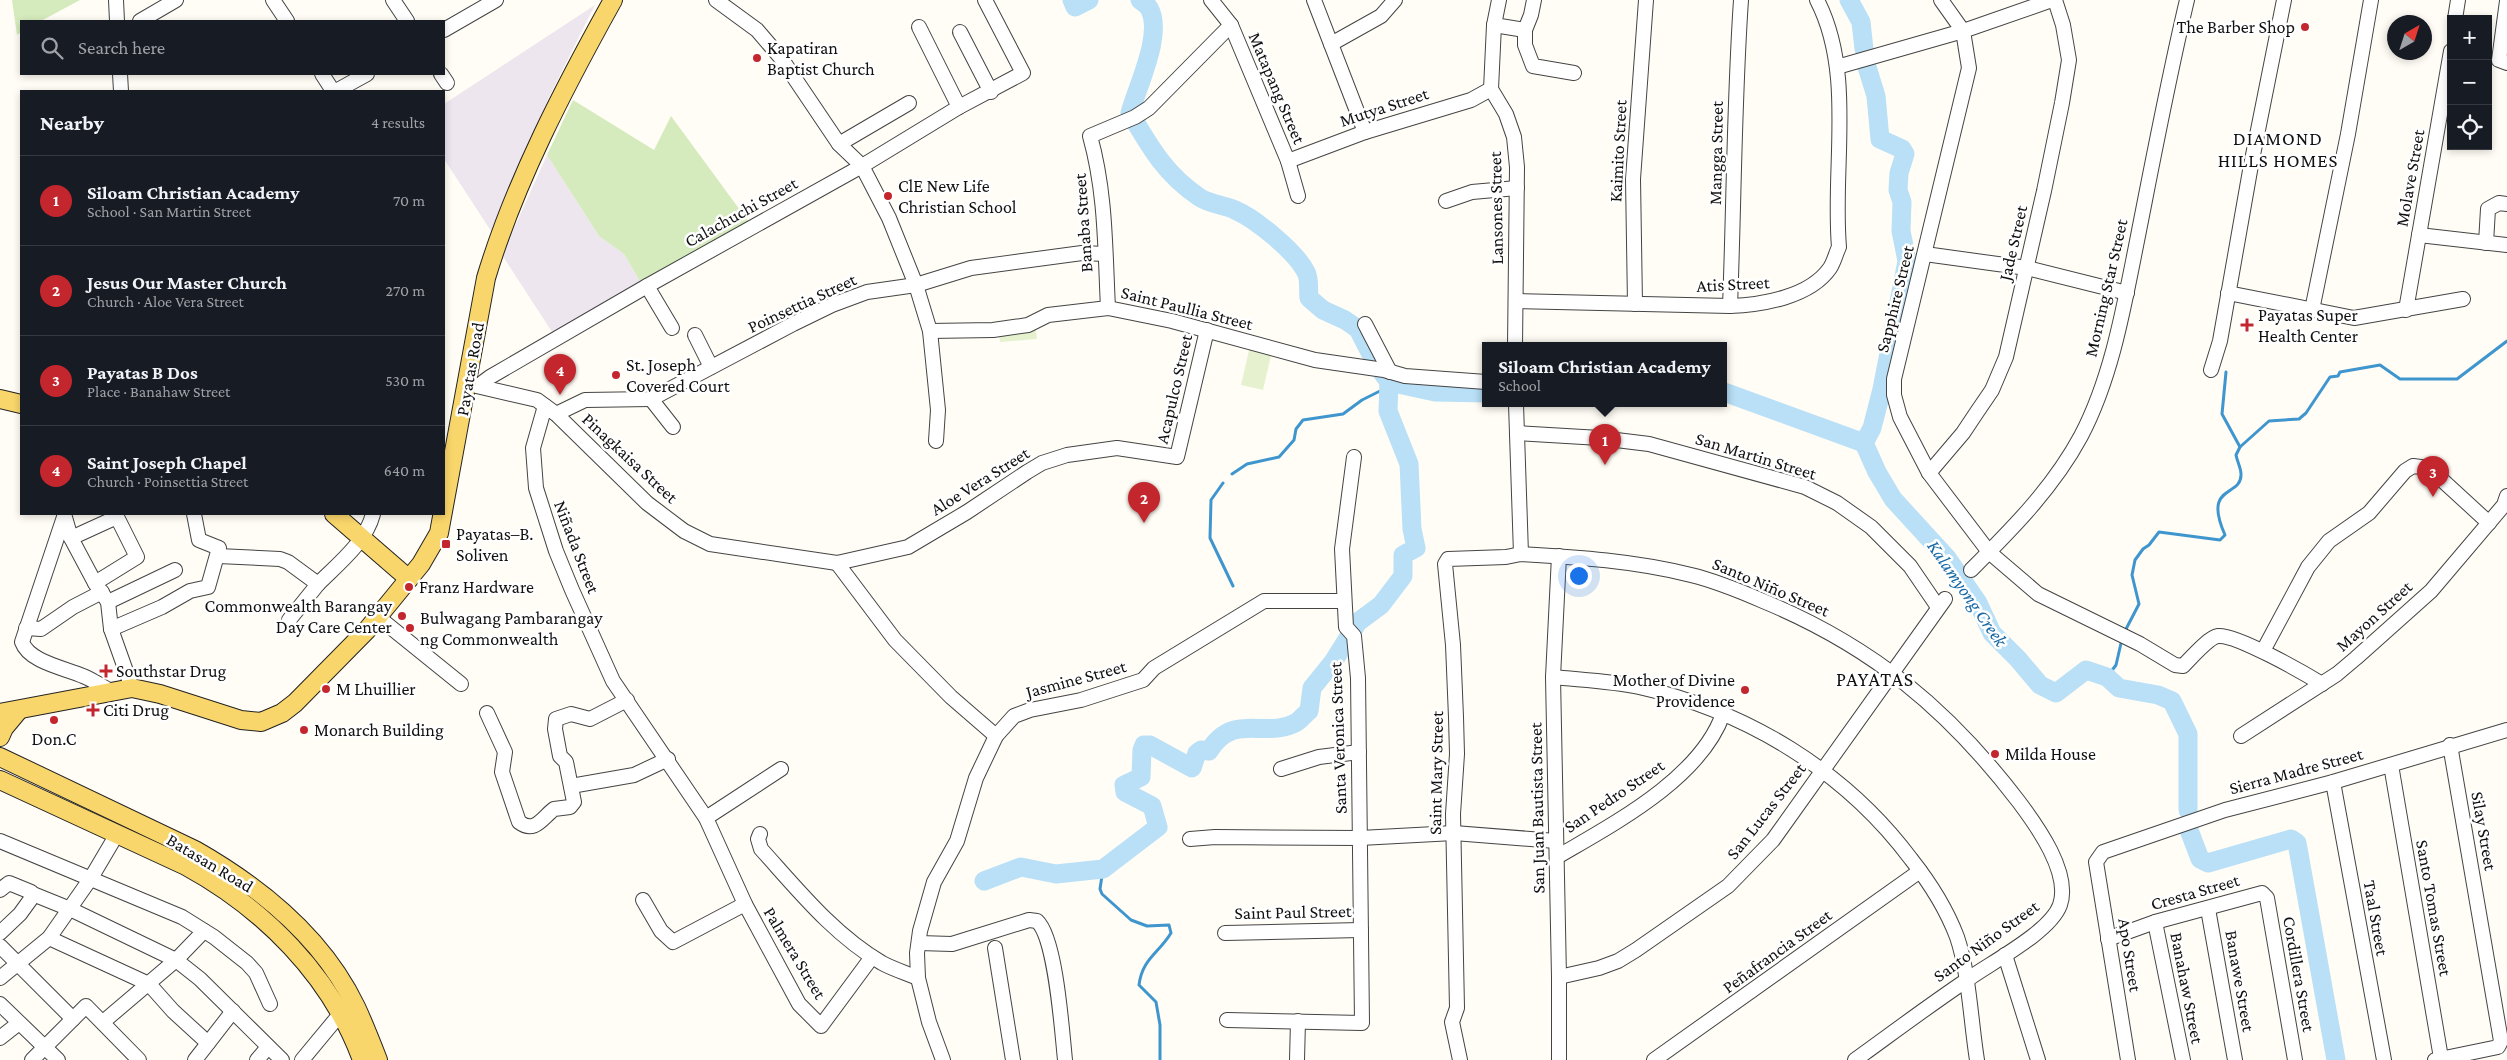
<!DOCTYPE html>
<html lang="en">
<head>
<meta charset="utf-8">
<style>
	:root { --surface:#171b24; --page:#20242c; --text:#f1f3f6; --muted:#9ea1a6; --line:#363941; --accent:#c4262e }
	body { margin:0; font-family:"Crimson Pro",serif; background:var(--page); color:var(--text) }
	.controls { position:absolute; right:15px; top:15px; display:grid; overflow:hidden; border-radius:0px; box-shadow:0 2px 8px #0003 }
	.controls button { width:45px; height:45px; display:grid; place-items:center; padding:0; border:0; border-bottom:1px solid var(--line); background:var(--surface); color:var(--text); font:25px sans-serif }
	.compass { position:absolute; left:2387px; top:15px; width:45px; height:45px; border-radius:50%; background:var(--surface); box-shadow:0 2px 8px #0003; rotate:39deg }
	.you { position:absolute; left:1578px; top:575px; width:18px; height:18px; margin:-12px; border:4px solid #fff; border-radius:50%; background:#1a73e8; box-shadow:0 0 0 8px #1a73e833 }
	.badge { display:grid; place-items:center; width:32px; height:32px; border-radius:50%; background:var(--accent); color:#fff; font-size:16px; font-weight:700 }
	.pin { position:absolute; translate:-50% -41px; filter:drop-shadow(0 1px 2px #0008) }
	.pin::after { content:''; position:absolute; top:26px; width:18px; height:15px; background:inherit; clip-path:polygon(0 0,100% 0,50% 100%) }
	.popup { position:absolute; left:1482px; top:342px; width:245px; height:65px; box-sizing:border-box; display:grid; place-content:center; border-radius:0px; background:var(--surface); filter:drop-shadow(0 1px 4px #0005); font-size:16px; white-space:nowrap; color:var(--muted) }
	.popup b { font-size:19px; color:var(--text) }
	.popup::after { content:''; position:absolute; left:50%; top:100%; margin-left:-10px; border:10px solid transparent; border-top-color:var(--surface) }
	.list { margin:0; padding:0; list-style:none }
	h2 { display:flex; justify-content:space-between; align-items:center; height:65px; margin:0; padding:0 20px; font-size:21px }
	h2 small { font-size:16px; font-weight:400; color:var(--muted) }
	.list li { display:grid; grid-template-columns:32px 1fr auto; gap:15px; align-items:center; box-sizing:border-box; height:90px; padding:0 20px; border-top:1px solid var(--line) }
	.list b { display:block; font-size:19px; white-space:nowrap }
	.list p { margin:0; font-size:16px; white-space:nowrap; color:var(--muted) }
	.list em { font-size:16px; font-style:normal; color:var(--muted) }
	.icon { flex:none; width:28px; height:28px; fill:none; stroke:currentColor; stroke-width:2; stroke-linecap:round; stroke-linejoin:round }
	.map { position:relative; flex:none; width:2507px; height:1060px; overflow:hidden }
	.search { position:absolute; background:var(--surface); box-shadow:0 2px 8px #0003; left:20px; top:20px; width:425px; height:55px; display:flex; align-items:center; gap:12px; box-sizing:border-box; padding:0 18px; border-radius:0px; color:var(--muted); font-size:19px }
	.panel { position:absolute; background:var(--surface); box-shadow:0 2px 8px #0003; left:20px; top:90px; width:425px; height:425px; border-radius:0px }
	.map>svg:first-child { display:block }
	.industrial { fill:#eee6ef }
	.green { fill:#d5ebbd }
	.pitch { fill:#e6f2cf }
	.lines { fill:none; stroke-linecap:round; stroke-linejoin:round }
	.stream { stroke:#3f96cf; stroke-width:3 }
	.river { stroke:#b9e0f7; stroke-width:19 }
	.minor-casing { stroke:#444; stroke-width:16 }
	.major-casing { stroke:#222; stroke-width:20 }
	.minor { stroke:#fff; stroke-width:14 }
	.major { stroke:#f9d66b; stroke-width:18 }
	.poi-dot { fill:#c4262e; stroke:#fff; stroke-width:2 }
	.labels { text-anchor:middle; stroke-width:5; stroke-linejoin:round; paint-order:stroke }
	.poi-label { font-size:18px; fill:#111; stroke:#fff; text-anchor:start }
	.street-label { font-size:18px; fill:#111; stroke:#fff }
	.neighbourhood-label { font-size:19px; letter-spacing:1px; fill:#111; stroke:#fff }
	.water-label { font-size:19px; font-style:italic; fill:#1768a6; stroke:#fff }
	.quarter-label { font-size:20px; letter-spacing:1px; fill:#111; stroke:#fff }
</style>
</head>
<body>
<div class="map">
<svg width="2507" height="1060" viewBox="0 0 2507 1060">
	<rect width="100%" height="100%" fill="#fffdf5"/>
	<g class="industrial">
		<polygon points="595,5 549,97 491,231 444,159 444,104"/>
		<polygon points="547,155 599,236 624,254 641,283 554,335 502,255"/>
	</g>
	<g class="green">
		<polygon points="12,0 80,0 41,21 21,21 21,32 17,35"/>
		<polygon points="573,100 654,150 671,116 748,221 641,283 624,254 599,236 547,155"/>
	</g>
	<g class="pitch">
		<polygon points="1035,323 1037,339 1000,342 998,327"/>
		<polygon points="1250,346 1272,351 1263,390 1241,385"/>
	</g>
	<g class="lines">
		<g class="stream">
			<polyline points="2226,372 2222,414 2240,447"/>
			<polyline points="1232,474 1247,464 1279,457 1294,440 1296,429 1303,420 1343,414 1362,400 1382,390 1389,382"/>
			<polyline points="1223,483 1211,500 1210,538 1233,586"/>
			<path d="M2125,631L2139,604L2132,575L2135,560L2143,549L2149,545L2159,532L2220,540L2225,535C2202,483 2242,498 2241,474C2241,468 2237,461 2236,455L2240,447L2269,421L2299,419L2306,413L2330,377L2338,376L2340,372L2380,365L2400,379H2457L2507,341"/>
			<polyline points="2107,677 2116,665 2122,639"/>
			<path d="M1103,869L1100,889L1102,894L1131,920L1147,926L1169,925L1171,933C1159,953 1142,959 1139,985L1156,1002L1160,1025V1060"/>
		</g>
		<g class="river">
			<polyline points="1072,0 1075,7 1089,0"/>
			<path d="M1140,0C1143,2 1147,5 1149,8C1164,33 1137,87 1130,113C1150,147 1165,174 1199,197C1209,204 1224,205 1235,210C1256,219 1296,252 1306,272C1310,279 1308,291 1309,298L1323,310L1345,320L1358,329L1376,364L1389,382L1435,392L1486,393"/>
			<polyline points="1849,0 1861,22 1864,49"/>
			<polyline points="1724,392 1864,443 1877,472 1893,499 1947,558 1978,603 1992,633 2018,659 2040,685 2056,693 2086,670 2107,677 2119,688 2158,695 2172,701 2188,734 2188,810"/>
			<polyline points="1864,443 1872,428 1882,389 1907,261 1901,231 1902,202 1898,190 1899,173 1905,154 1902,149 1880,139 1876,96 1867,67"/>
			<polyline points="2189,830 2200,859 2208,863 2291,839 2297,843 2336,1060"/>
			<path d="M984,881L1021,867L1056,874L1103,869L1158,827L1152,806L1125,792L1124,785L1141,777L1142,750L1144,745H1150L1192,768L1197,753L1201,750L1209,751C1234,711 1265,740 1297,722C1301,719 1305,714 1309,711L1312,688L1333,662L1358,622L1381,605L1403,576V555L1416,548L1412,529L1409,464L1388,411L1389,382"/>
		</g>
		<defs>
			<g id="minor">
				<polyline points="116,0 117,21"/>
				<polyline points="273,0 287,21"/>
				<polyline points="393,0 407,21"/>
				<polyline points="716,0 757,30 781,58 839,144 862,166 889,218 916,285 930,331 938,410 936,441"/>
				<polyline points="1211,0 1231,25 1288,161 1298,196"/>
				<polyline points="1314,0 1365,132"/>
				<polyline points="1499,0 1494,25 1491,89 1506,114 1514,137 1517,167 1515,346"/>
				<path d="M1941,0L1963,31L1969,68L1894,379V395L1900,417L1929,473L1989,552L2038,594L2140,644L2175,665L2183,666C2190,659 2209,637 2218,636C2236,634 2304,673 2322,684"/>
				<polyline points="2507,1 2499,60 2507,63"/>
				<polyline points="2455,19 2458,0"/>
				<polyline points="140,21 176,0"/>
				<polyline points="1494,25 1525,30 1531,15 1534,0"/>
				<polyline points="919,27 959,107"/>
				<polyline points="444,30 496,0"/>
				<polyline points="1525,30 1525,45 1533,66 1574,73"/>
				<polyline points="960,32 991,92"/>
				<polyline points="1331,44 1381,16 1395,0"/>
				<polyline points="1837,67 1963,31 2052,0"/>
				<polyline points="120,74 121,91"/>
				<polyline points="322,74 333,91"/>
				<polyline points="441,74 447,83"/>
				<polyline points="336,91 367,74"/>
				<polyline points="839,144 909,103"/>
				<polyline points="1288,161 1365,132 1471,100 1491,89"/>
				<polyline points="1446,201 1472,192 1517,188"/>
				<polyline points="2419,235 2507,245"/>
				<polyline points="2486,243 2488,209 2499,203 2507,204"/>
				<polyline points="1925,254 2027,268 2127,293"/>
				<polyline points="647,286 672,328"/>
				<polyline points="2228,293 2354,318 2463,299"/>
				<path d="M1516,301L1730,306C1762,305 1810,297 1830,268C1834,262 1836,253 1839,247C1832,167 1855,73 1817,0"/>
				<polyline points="1635,304 1633,179 1646,0"/>
				<path d="M1730,306C1734,204 1734,102 1741,0"/>
				<path d="M1108,308C1105,249 1106,193 1090,136L1135,117L1149,108L1231,25"/>
				<polyline points="2312,310 2348,134 2371,0"/>
				<polyline points="2406,310 2451,51"/>
				<polyline points="1365,324 1390,372"/>
				<polyline points="930,331 993,330 1028,325 1048,315 1108,308 1172,321 1315,360 1384,370 1405,376 1486,382"/>
				<polyline points="695,335 711,367"/>
				<polyline points="2211,370 2220,341 2251,165 2284,0"/>
				<polyline points="468,384 537,400 556,414 647,503 684,531 710,544 837,563 908,547 967,512 1027,472 1042,463 1067,455 1117,448 1177,457 1207,330"/>
				<polyline points="478,386 490,377 647,286 862,166 959,107 1023,73 985,0"/>
				<polyline points="651,399 673,427"/>
				<polyline points="1516,404 1521,554"/>
				<polyline points="545,406 533,448 536,488 556,551 572,590 613,681 706,818 745,904 799,1004 821,1026 872,957"/>
				<polyline points="556,414 585,400 651,399 793,324 832,305 867,292 916,285 971,268 1082,253 1105,254"/>
				<polyline points="1517,433 1600,438 1649,444 1805,487 1837,503 1871,527 1910,566 1938,607"/>
				<polyline points="1929,473 1963,433 1977,412 1992,390 2006,357 2044,191 2062,103 2069,60 2063,25 2055,0"/>
				<polyline points="64,514 71,538 95,583 108,602 111,629 132,688"/>
				<path d="M64,517L22,642C29,662 65,668 83,676C93,680 101,686 111,691"/>
				<polyline points="71,538 117,517 137,557 95,583"/>
				<polyline points="218,556 280,559 288,562 318,584 289,620"/>
				<polyline points="837,563 895,640 951,697 996,736"/>
				<path d="M1971,570C2012,529 2053,488 2081,436C2112,377 2124,306 2137,241C2153,160 2168,80 2187,0"/>
				<path d="M318,584C338,564 366,542 373,514"/>
				<polyline points="108,602 175,570"/>
				<polyline points="378,617 461,684"/>
				<polyline points="26,628 41,629 73,607 102,592"/>
				<polyline points="111,629 162,607 190,591 208,587 219,548 199,540 194,514"/>
				<polyline points="2263,651 2308,567 2329,541 2369,513 2405,471 2413,466 2429,468 2489,523"/>
				<path d="M1553,677C1582,680 1611,681 1639,687C1747,711 1845,771 1911,859C1930,883 1946,908 1957,937C1969,972 1971,1023 1977,1060"/>
				<path d="M487,713L505,752L502,772L519,822C535,834 542,818 554,809L570,807L574,802L566,762L560,756L555,729L556,719L571,714L590,719L627,700"/>
				<polyline points="2241,736 2337,674 2356,658 2431,591 2504,505 2507,496"/>
				<polyline points="2391,765 2441,1058"/>
				<polyline points="1281,769 1319,757 1359,752"/>
				<polyline points="2333,782 2384,1060"/>
				<polyline points="571,786 634,775 668,759"/>
				<polyline points="706,818 781,769"/>
				<path d="M760,834L758,839L761,849C798,890 834,935 882,963C893,969 906,973 918,978"/>
				<polyline points="1190,839 1215,837 1360,838 1454,833 1556,841"/>
				<polyline points="0,841 182,917 214,937 247,963 256,973 270,1004"/>
				<path d="M1557,857C1613,824 1700,779 1723,714"/>
				<polyline points="0,890 9,883 31,892 33,896 20,914 0,933"/>
				<polyline points="33,894 70,909 176,960 200,979 282,1060"/>
				<polyline points="643,900 661,931 673,942 745,904"/>
				<polyline points="2208,909 2235,1060"/>
				<polyline points="2155,922 2183,1060"/>
				<polyline points="1225,933 1361,930"/>
				<polyline points="49,938 149,984 173,1011 208,1043"/>
				<polyline points="2108,939 2155,922 2262,893 2267,898 2295,1060"/>
				<path d="M919,943L952,944L1029,920L1037,921C1056,938 1062,1032 1065,1060"/>
				<polyline points="0,946 73,1019"/>
				<polyline points="995,948 1013,1060"/>
				<polyline points="2005,955 2038,1060"/>
				<polyline points="1559,977 1599,968 1618,961 1636,950 1728,886 1773,840 1945,599"/>
				<polyline points="0,978 49,938 91,878 117,834"/>
				<polyline points="0,1004 58,1060"/>
				<polyline points="1227,1020 1362,1023 1358,678 1354,636 1346,627 1342,549 1354,457"/>
				<polyline points="103,1022 176,960 204,931"/>
				<polyline points="0,1038 19,1023"/>
				<polyline points="32,1060 86,1006 139,1060"/>
				<polyline points="195,1060 233,1011"/>
				<polyline points="257,1060 268,1047"/>
				<polyline points="302,1060 341,1013"/>
				<polyline points="943,1060 929,1022 918,978 917,953 920,931 934,882 957,841 976,778 996,736 1014,716 1030,710 1081,700 1143,680 1154,668 1264,601 1344,601"/>
				<polyline points="1297,1060 1298,1021"/>
				<path d="M1460,1060L1452,1022L1457,1008L1453,814L1457,754L1456,717L1453,645L1445,564L1448,559L1506,557L1521,554C1577,557 1636,561 1691,575C1716,581 1740,591 1763,601C1872,646 1948,709 2019,802C2037,826 2071,873 2060,905C2050,933 1988,964 1964,982C1927,1007 1891,1034 1855,1060"/>
				<polyline points="1559,1060 1559,977 1553,677 1559,556"/>
				<polyline points="1654,1060 1920,871"/>
				<polyline points="2128,1060 2096,862 2103,852 2225,810 2333,782 2507,730"/>
				<polyline points="2435,1060 2498,1047 2501,1041 2450,745"/>
			</g>
			<g id="major">
				<polyline points="0,399 21,404"/>
				<polyline points="334,514 409,579"/>
				<path d="M0,713L132,688L160,694L241,720L261,722L282,713L295,703L367,630L421,564L439,533L486,278C515,182 564,88 613,0"/>
				<polyline points="0,737 4,728 19,710"/>
				<path d="M0,757L195,850C260,887 323,938 356,1007C364,1024 371,1042 378,1060"/>
				<path d="M0,780L186,866C263,908 331,975 362,1060"/>
			</g>
		</defs>
		<use href="#minor" class="minor-casing"/>
		<use href="#major" class="major-casing"/>
		<use href="#minor" class="minor"/>
		<use href="#major" class="major"/>
	</g>
	<g class="poi-dot">
		<circle cx="2305" cy="27" r="5"/>
		<circle cx="757" cy="58" r="5"/>
		<circle cx="888" cy="196" r="5"/>
		<path d="M2244.5 317.5h5v5h5v5h-5v5h-5v-5h-5v-5h5z"/>
		<circle cx="616" cy="375" r="5"/>
		<rect x="441" y="539" width="10" height="10" rx="2.5"/>
		<circle cx="409" cy="587" r="5"/>
		<circle cx="402" cy="616" r="5"/>
		<circle cx="410" cy="628" r="5"/>
		<path d="M103.5 663.5h5v5h5v5h-5v5h-5v-5h-5v-5h5z"/>
		<circle cx="326" cy="689" r="5"/>
		<circle cx="1745" cy="690" r="5"/>
		<path d="M90.5 702.5h5v5h5v5h-5v5h-5v-5h-5v-5h5z"/>
		<circle cx="54" cy="720" r="5"/>
		<circle cx="304" cy="730" r="5"/>
		<circle cx="1995" cy="754" r="5"/>
	</g>
	<g class="labels">
		<g class="poi-label">
			<text x="2295" y="33" text-anchor="end">The Barber Shop</text>
			<text x="767" y="54">Kapatiran<tspan x="767" dy="21">Baptist Church</tspan></text>
			<text x="898" y="192">ClE New Life<tspan x="898" dy="21">Christian School</tspan></text>
			<text x="2258" y="321">Payatas Super<tspan x="2258" dy="21">Health Center</tspan></text>
			<text x="626" y="371">St. Joseph<tspan x="626" dy="21">Covered Court</tspan></text>
			<text x="456" y="540">Payatas–B.<tspan x="456" dy="21">Soliven</tspan></text>
			<text x="419" y="593">Franz Hardware</text>
			<text x="392" y="612" text-anchor="end">Commonwealth Barangay<tspan x="392" dy="21">Day Care Center</tspan></text>
			<text x="420" y="624">Bulwagang Pambarangay<tspan x="420" dy="21">ng Commonwealth</tspan></text>
			<text x="116" y="677">Southstar Drug</text>
			<text x="1735" y="686" text-anchor="end">Mother of Divine<tspan x="1735" dy="21">Providence</tspan></text>
			<text x="336" y="695">M Lhuillier</text>
			<text x="103" y="716">Citi Drug</text>
			<text x="314" y="736">Monarch Building</text>
			<text x="54" y="745" text-anchor="middle">Don.C</text>
			<text x="2005" y="760">Milda House</text>
		</g>
		<g class="street-label">
			<text transform="translate(1277 88) rotate(67)" y="6">Matapang Street</text>
			<text transform="translate(1384 107) rotate(-18)" y="6">Mutya Street</text>
			<text transform="translate(1618 151) rotate(-87)" y="6">Kaimito Street</text>
			<text transform="translate(1716 153) rotate(-89)" y="6">Mangga Street</text>
			<text transform="translate(2410 178) rotate(-80)" y="6">Molave Street</text>
			<text transform="translate(1496 208) rotate(-91)" y="6">Lansones Street</text>
			<text transform="translate(741 212) rotate(-29)" y="6">Calachuchi Street</text>
			<text transform="translate(1083 223) rotate(-94)" y="6">Banaba Street</text>
			<text transform="translate(2013 243) rotate(-77)" y="6">Jade Street</text>
			<text transform="translate(1733 284) rotate(-3)" y="6">Atis Street</text>
			<text transform="translate(2106 288) rotate(-77)" y="6">Morning Star Street</text>
			<text transform="translate(1895 299) rotate(-76)" y="6">Sapphire Street</text>
			<text transform="translate(802 303) rotate(-25)" y="6">Poinsettia Street</text>
			<text transform="translate(1187 308) rotate(14)" y="6">Saint Paullia Street</text>
			<text transform="translate(470 369) rotate(-80)" y="6">Payatas Road</text>
			<text transform="translate(1174 389) rotate(-77)" y="6">Acapulco Street</text>
			<text transform="translate(1756 456) rotate(17)" y="6">San Martin Street</text>
			<text transform="translate(630 458) rotate(43)" y="6">Pinagkaisa Street</text>
			<text transform="translate(980 481) rotate(-32)" y="6">Aloe Vera Street</text>
			<text transform="translate(577 547) rotate(69)" y="6">Niñada Street</text>
			<text transform="translate(1771 587) rotate(23)" y="6">Santo Niño Street</text>
			<text transform="translate(2374 616) rotate(-42)" y="6">Mayon Street</text>
			<text transform="translate(1076 679) rotate(-15)" y="6">Jasmine Street</text>
			<text transform="translate(1338 738) rotate(-92)" y="6">Santa Veronica Street</text>
			<text transform="translate(2296 771) rotate(-15)" y="6">Sierra Madre Street</text>
			<text transform="translate(1436 773) rotate(-89)" y="6">Saint Mary Street</text>
			<text transform="translate(1614 796) rotate(-34)" y="6">San Pedro Street</text>
			<text transform="translate(1537 808) rotate(-91)" y="6">San Juan Bautista Street</text>
			<text transform="translate(1766 811) rotate(-52)" y="6">San Lucas Street</text>
			<text transform="translate(2484 831) rotate(80)" y="6">Silay Street</text>
			<text transform="translate(210 863) rotate(31)" y="6">Batasan Road</text>
			<text transform="translate(2195 892) rotate(-16)" y="6">Cresta Street</text>
			<text transform="translate(2434 908) rotate(80)" y="6">Santo Tomas Street</text>
			<text transform="translate(1293 912) rotate(-1)" y="6">Saint Paul Street</text>
			<text transform="translate(2376 918) rotate(80)" y="6">Taal Street</text>
			<text transform="translate(1986 941) rotate(-36)" y="6">Santo Niño Street</text>
			<text transform="translate(1777 951) rotate(-36)" y="6">Peñafrancia Street</text>
			<text transform="translate(795 953) rotate(59)" y="6">Palmera Street</text>
			<text transform="translate(2130 955) rotate(81)" y="6">Apo Street</text>
			<text transform="translate(2299 974) rotate(80)" y="6">Cordillera Street</text>
			<text transform="translate(2240 981) rotate(80)" y="6">Banawe Street</text>
			<text transform="translate(2187 988) rotate(79)" y="6">Banahaw Street</text>
		</g>
		<g class="neighbourhood-label">
			<text x="2278" y="145">DIAMOND<tspan x="2278" dy="22">HILLS HOMES</tspan></text>
		</g>
		<g class="water-label">
			<text transform="translate(1968 593) rotate(55)" y="7">Kalamyong Creek</text>
		</g>
		<g class="quarter-label">
			<text x="1875" y="686">PAYATAS</text>
		</g>
	</g>
</svg>
<div class="controls">
<button>+</button>
<button>−</button>
<button><svg class="icon" aria-label="locate" viewBox="0 0 24 24"><circle cx="12" cy="12" r="6"/><path d="M12 2v4M12 18v4M2 12h4M18 12h4"/></svg></button>
</div>
<svg class="compass" viewBox="-18 -18 36 36"><path d="M0-13l5 13h-10z" fill="#e53935"/><path d="M0 13l5-13h-10z" fill="#9ea1a6"/></svg>
<div class="you"></div>
<div class="pin badge" style="left:1605px;top:465px">1</div>
<div class="popup"><b>Siloam Christian Academy</b>School</div>
<div class="pin badge" style="left:1144px;top:523px">2</div>
<div class="pin badge" style="left:2433px;top:497px">3</div>
<div class="pin badge" style="left:560px;top:395px">4</div>
<div class="search"><svg class="icon" aria-label="search" viewBox="0 0 24 24"><circle cx="10" cy="10" r="6"/><path d="M15 15l6 6"/></svg>Search here</div>
<section class="panel">
<h2>Nearby<small>4 results</small></h2>
<ul class="list">
<li><span class="badge">1</span><div><b>Siloam Christian Academy</b><p>School · San Martin Street</p></div><em>70 m</em></li>
<li><span class="badge">2</span><div><b>Jesus Our Master Church</b><p>Church · Aloe Vera Street</p></div><em>270 m</em></li>
<li><span class="badge">3</span><div><b>Payatas B Dos</b><p>Place · Banahaw Street</p></div><em>530 m</em></li>
<li><span class="badge">4</span><div><b>Saint Joseph Chapel</b><p>Church · Poinsettia Street</p></div><em>640 m</em></li>
</ul>
</section>
</div>
</body>
</html>
